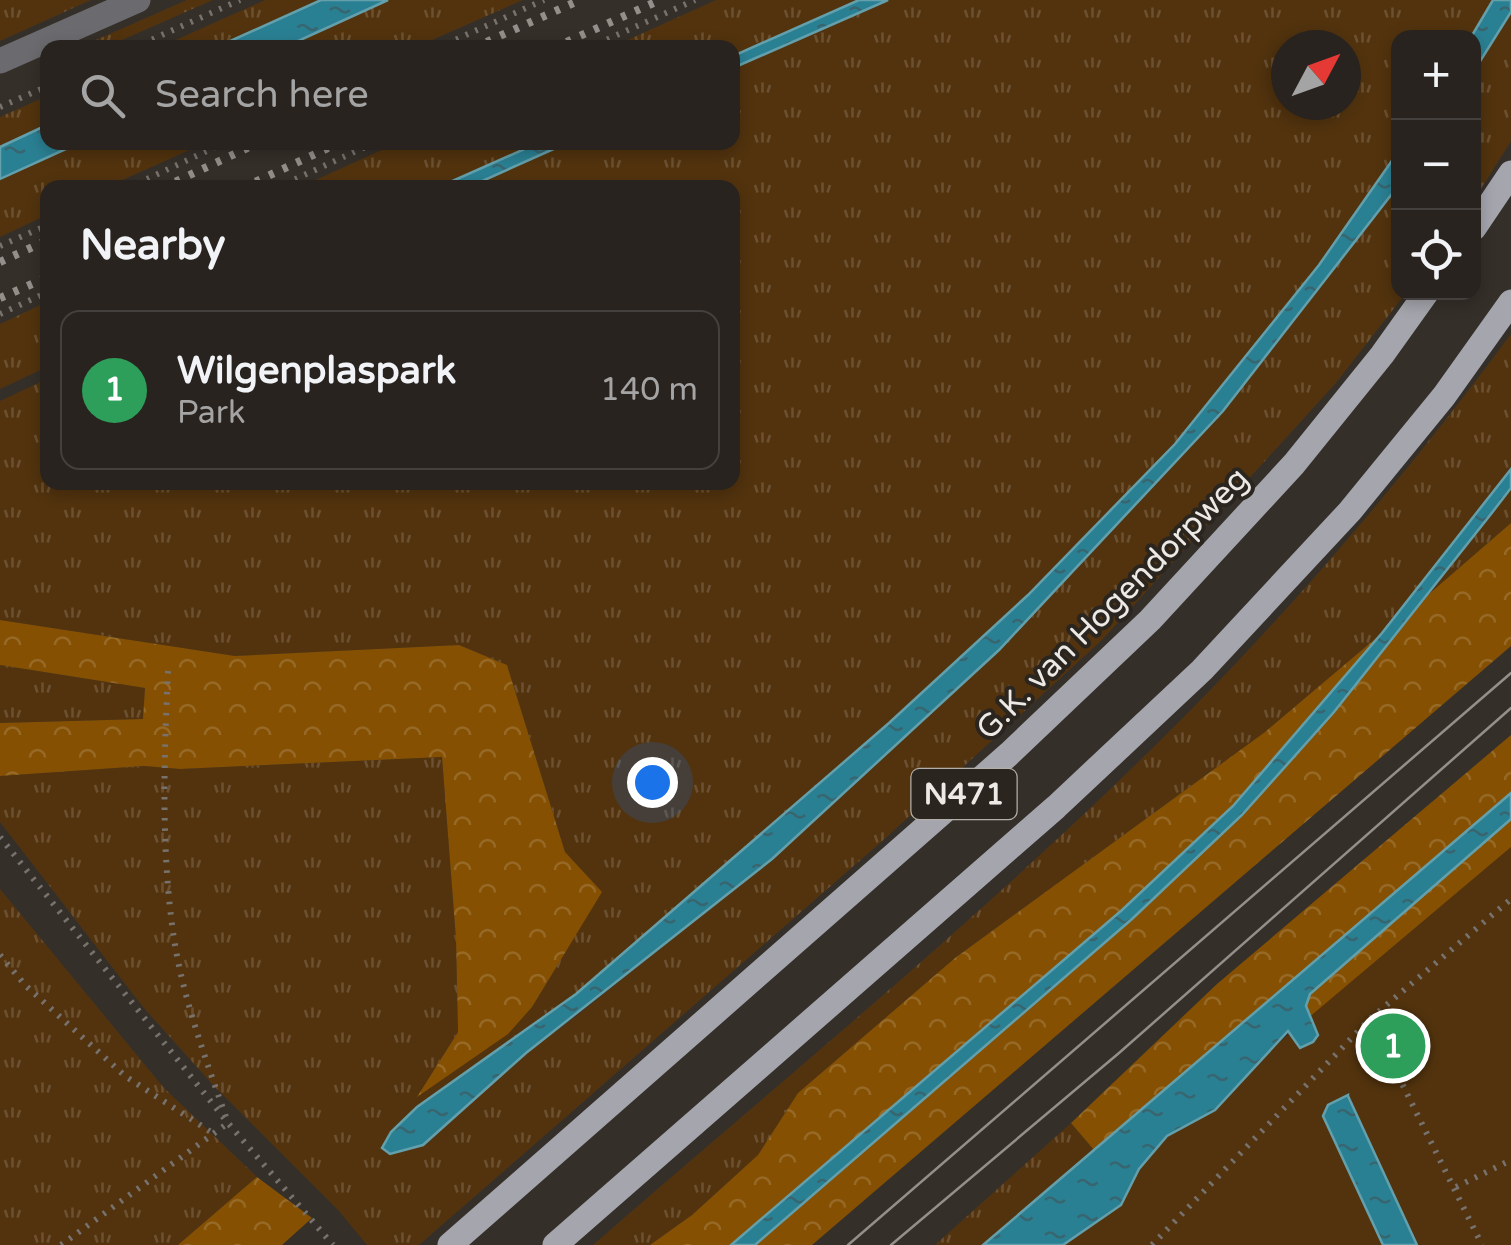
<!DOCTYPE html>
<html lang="en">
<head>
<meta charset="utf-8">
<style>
	:root { --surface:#28231f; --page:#302b28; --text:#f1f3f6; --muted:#a5a4a4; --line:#44403d; --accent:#b45309 }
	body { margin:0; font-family:"Varela Round",sans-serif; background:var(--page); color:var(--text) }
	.controls { position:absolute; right:30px; top:30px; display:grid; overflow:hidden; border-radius:20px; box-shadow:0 5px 15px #0003 }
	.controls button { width:90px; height:90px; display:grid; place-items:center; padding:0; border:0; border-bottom:2px solid var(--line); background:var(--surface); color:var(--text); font:50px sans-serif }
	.compass { position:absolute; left:1271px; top:30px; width:90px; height:90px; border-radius:50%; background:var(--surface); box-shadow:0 5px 15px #0003; rotate:49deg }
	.you { position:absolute; left:652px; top:782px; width:35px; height:35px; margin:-25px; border:8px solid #fff; border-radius:50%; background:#1a73e8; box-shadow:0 0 0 15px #1a73e833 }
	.badge { display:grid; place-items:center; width:65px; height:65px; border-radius:50%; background:var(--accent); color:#fff; font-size:32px; font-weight:700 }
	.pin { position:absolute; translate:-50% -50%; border:5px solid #fff; box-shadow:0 2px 10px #0006 }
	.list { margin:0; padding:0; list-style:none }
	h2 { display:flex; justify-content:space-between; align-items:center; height:130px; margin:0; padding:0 40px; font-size:42px }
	h2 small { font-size:32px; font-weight:400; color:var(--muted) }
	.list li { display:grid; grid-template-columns:65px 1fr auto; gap:30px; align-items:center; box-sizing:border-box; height:160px; margin:0 20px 20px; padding:0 20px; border:2px solid var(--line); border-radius:20px }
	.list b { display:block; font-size:38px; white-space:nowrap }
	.list p { margin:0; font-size:32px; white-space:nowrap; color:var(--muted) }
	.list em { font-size:32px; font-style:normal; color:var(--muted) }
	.icon { flex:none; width:55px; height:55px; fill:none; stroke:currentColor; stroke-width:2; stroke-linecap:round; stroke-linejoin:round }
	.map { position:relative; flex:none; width:1511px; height:1245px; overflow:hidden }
	.search { position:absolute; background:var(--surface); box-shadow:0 5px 15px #0003; left:40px; top:40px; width:700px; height:110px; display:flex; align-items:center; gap:25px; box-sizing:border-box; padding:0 35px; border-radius:20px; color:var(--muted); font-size:38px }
	.panel { position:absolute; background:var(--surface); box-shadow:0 5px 15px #0003; left:40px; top:180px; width:700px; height:310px; border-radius:20px }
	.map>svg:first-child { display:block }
	.grass { fill:url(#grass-tufts); fill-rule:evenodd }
	.forest { fill:url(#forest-crowns) }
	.green { fill:#52330e }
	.water { fill:url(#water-ripples); stroke:#64a0ac; stroke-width:2.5 }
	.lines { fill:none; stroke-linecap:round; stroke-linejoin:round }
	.path { stroke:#77726d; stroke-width:6; stroke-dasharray:2.5 8; stroke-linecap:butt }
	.minor { stroke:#6b6b6f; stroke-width:25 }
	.major { stroke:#a5a5ad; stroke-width:25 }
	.tram { stroke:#948f8a; stroke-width:2.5 }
	.rail { stroke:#948f8a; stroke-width:8; stroke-dasharray:5 10; stroke-linecap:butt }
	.labels { text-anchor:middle; stroke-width:8; stroke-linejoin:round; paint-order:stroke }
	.shield { fill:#2b251f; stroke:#b3aeaa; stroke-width:2.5 }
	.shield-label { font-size:30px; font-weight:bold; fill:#ede9e5 }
	.street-label { font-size:32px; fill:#ede9e5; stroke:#2b251f }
</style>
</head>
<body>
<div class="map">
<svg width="1511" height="1245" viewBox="0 0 1511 1245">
	<defs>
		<pattern id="grass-tufts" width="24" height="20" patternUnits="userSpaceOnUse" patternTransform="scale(2.5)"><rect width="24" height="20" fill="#52330e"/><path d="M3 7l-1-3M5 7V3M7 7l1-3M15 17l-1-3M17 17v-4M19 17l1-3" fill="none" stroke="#6b5131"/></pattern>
		<pattern id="forest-crowns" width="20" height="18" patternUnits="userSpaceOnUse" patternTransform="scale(2.5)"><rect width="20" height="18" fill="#855002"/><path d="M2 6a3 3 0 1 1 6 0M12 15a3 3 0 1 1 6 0" fill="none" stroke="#976927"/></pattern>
		<pattern id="water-ripples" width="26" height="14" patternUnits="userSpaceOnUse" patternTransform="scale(2.5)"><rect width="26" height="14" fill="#2a8093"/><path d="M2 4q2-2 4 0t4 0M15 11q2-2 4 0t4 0" fill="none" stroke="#376670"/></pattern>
	</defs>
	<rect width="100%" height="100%" fill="#352f29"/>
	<g class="grass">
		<polygon points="0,0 91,0 0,41"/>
		<polygon points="187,0 213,0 106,47 80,47"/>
		<polygon points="265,0 523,0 416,47 158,48"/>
		<polygon points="716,0 859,0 733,56 732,48 610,48"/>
		<path d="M888,0H1493L1471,37L1398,38V152L1319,265L1175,444L1028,595L889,723L576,995L417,1107L386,1138L526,1053L571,1020L772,859L999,650L1223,411L1398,186V292L1406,293L1335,384L1102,640L880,843L419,1245H367L339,1211L213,1085L143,1007L0,822V776L144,766L180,769L442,757L456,939L458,1032L419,1094L532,1007L601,892L565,852L507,665L459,645L235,656L0,620V401L47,379L48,482H732V188L469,187L567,143L732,142L733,68ZM1286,45H1346V105H1286Z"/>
		<polygon points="1511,12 1511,141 1474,200 1474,71"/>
		<polygon points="47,96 48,142 205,143 107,187 48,188 47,215 0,237 0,117"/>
		<polygon points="397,143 538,143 439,187 298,188"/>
		<polygon points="47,302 47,367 0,389 0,324"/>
		<path d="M1511,334V469L1382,633L1265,732L955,958L798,1093L758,1155L692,1215L650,1245H593C811,1055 1039,871 1239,660C1336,557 1427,448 1511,334Z"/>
		<polygon points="1511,488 1511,523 1429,594"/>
		<polygon points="0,665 145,688 144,719 0,723"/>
		<polygon points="0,889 164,1088 257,1177 178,1245 0,1245"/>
		<polygon points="1071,1123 1094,1150 983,1245 935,1245"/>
	</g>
	<g class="forest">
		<polygon points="1511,523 1511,646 812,1245 755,1245 1132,919 1242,815 1334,712 1429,594"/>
		<polygon points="0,620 235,656 459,645 507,665 565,852 602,892 532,1007 508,1034 417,1097 458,1032 456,939 442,757 180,769 144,766 0,776 0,723 143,719 145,688 0,665"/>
		<polygon points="1382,633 1233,806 1122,910 731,1245 650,1245 692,1215 758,1155 798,1093 955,958 1265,732"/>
		<polygon points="1511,735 1511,793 1094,1150 1071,1123 1217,984"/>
		<polygon points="1511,819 1511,885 1311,1072 1288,1030 1318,1035 1306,1006 1310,994"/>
		<polygon points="257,1177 312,1218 282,1245 178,1245"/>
	</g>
	<polygon class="green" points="1511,847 1511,1245 1039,1245"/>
	<g class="water">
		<polygon points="321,0 388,0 285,47 217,47"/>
		<polygon points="859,0 888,0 733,68 733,56"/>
		<polygon points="1493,0 1511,0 1511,12 1474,71 1471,37"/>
		<polygon points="47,125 48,142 79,143 0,179 0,147"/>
		<polygon points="538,143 567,143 469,187 439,187"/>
		<polygon points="1398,152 1398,186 1223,411 999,650 772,859 526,1053 423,1145 390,1154 382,1148 391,1132 417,1107 576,994 889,723 1028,595 1175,444 1319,265"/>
		<polygon points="1511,469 1511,488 1491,514 1334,712 1242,815 1132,919 755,1245 731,1245 1122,910 1233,806 1382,633"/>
		<polygon points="1511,793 1511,819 1310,994 1306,1006 1318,1035 1313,1042 1300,1048 1288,1031 1215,1110 1167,1136 1139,1169 1121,1205 1063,1245 983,1245"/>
		<polygon points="1348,1095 1348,1096 1417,1245 1383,1245 1323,1116 1328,1105"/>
	</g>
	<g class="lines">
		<g class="path">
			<polyline points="133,48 240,0"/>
			<polyline points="437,48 544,0"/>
			<polyline points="588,48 695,0"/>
			<polyline points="0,107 48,86"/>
			<polyline points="128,188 226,142"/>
			<polyline points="276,188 376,142"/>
			<polyline points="0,246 48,225"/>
			<polyline points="0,314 48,292"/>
			<path d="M168,671C164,758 161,846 173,932C182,996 205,1057 226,1117"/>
			<polyline points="0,837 228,1123 333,1245"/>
			<polyline points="0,955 25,985 125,1076 214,1134"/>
			<polyline points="1370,1019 1482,1245"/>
			<polyline points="1456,1187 1511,1160"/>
			<polyline points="61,1245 228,1123"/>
			<polyline points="1152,1245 1370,1019 1511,899"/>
		</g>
		<polyline class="minor" points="0,61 138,0"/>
		<g class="major">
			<polyline points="1474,228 1511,173"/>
			<polyline points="450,1245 1009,754 1150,620 1294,464 1382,355 1427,292"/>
			<polyline points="555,1245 1056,807 1202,670 1350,511 1444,396 1511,302"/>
		</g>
		<g class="tram">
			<polyline points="848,1245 1511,673"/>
			<polyline points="891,1245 1119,1053 1511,708"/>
		</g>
		<g class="rail">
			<polyline points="473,48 580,0"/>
			<polyline points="553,48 660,0"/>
			<polyline points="162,188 260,142"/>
			<polyline points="242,188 341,142"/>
			<polyline points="0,262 48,240"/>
			<polyline points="0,298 48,277"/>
		</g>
	</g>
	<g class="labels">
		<rect class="shield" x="911.5" y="769" width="105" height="50" rx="8"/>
		<g class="shield-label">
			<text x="964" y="804">N471</text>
		</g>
		<g class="street-label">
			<text transform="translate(1112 603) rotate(-45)" y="11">G.K. van Hogendorpweg</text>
		</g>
	</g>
</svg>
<div class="controls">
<button>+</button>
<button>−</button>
<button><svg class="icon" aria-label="locate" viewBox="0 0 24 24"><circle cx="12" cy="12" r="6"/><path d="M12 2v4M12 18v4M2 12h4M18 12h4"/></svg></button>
</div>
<svg class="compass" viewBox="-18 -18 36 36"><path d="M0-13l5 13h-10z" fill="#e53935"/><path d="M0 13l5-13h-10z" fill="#a5a4a4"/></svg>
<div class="you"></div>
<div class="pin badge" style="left:1393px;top:1046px;background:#2e9e5b">1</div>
<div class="search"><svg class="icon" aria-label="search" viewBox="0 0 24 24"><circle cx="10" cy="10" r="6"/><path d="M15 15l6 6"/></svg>Search here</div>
<section class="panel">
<h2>Nearby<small></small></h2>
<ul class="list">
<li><span class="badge" style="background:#2e9e5b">1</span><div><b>Wilgenplaspark</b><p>Park</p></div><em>140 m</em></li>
</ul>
</section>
</div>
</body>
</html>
